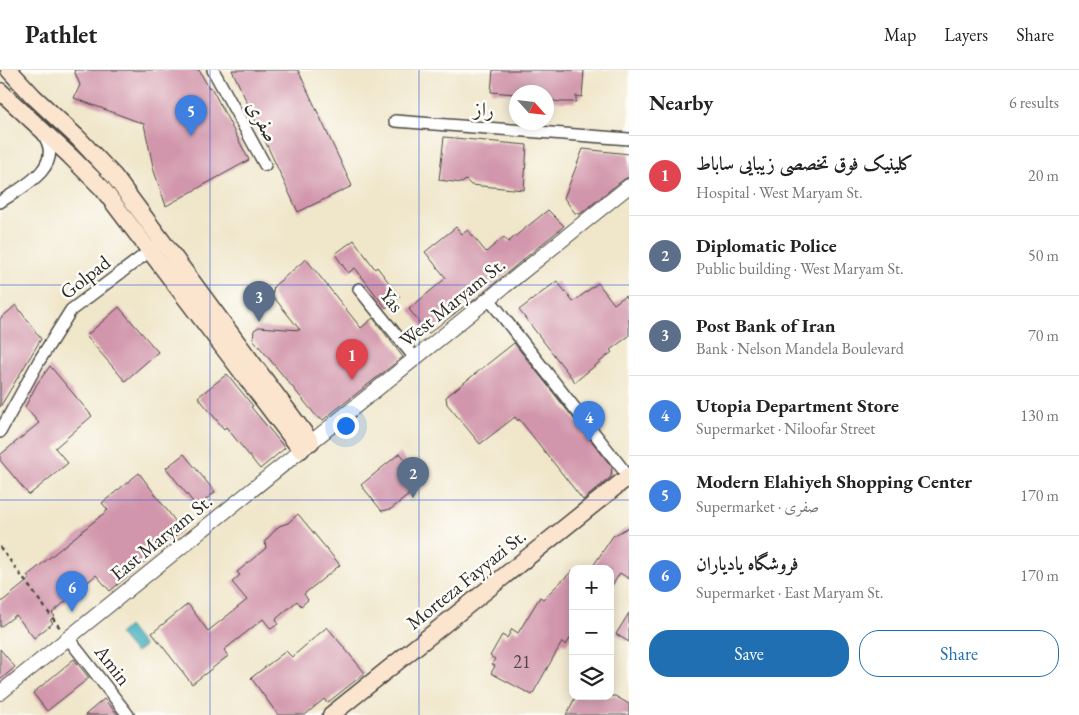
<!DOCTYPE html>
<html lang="en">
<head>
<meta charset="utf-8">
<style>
	:root { --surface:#fff; --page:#f6f6f6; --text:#222; --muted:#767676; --line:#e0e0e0; --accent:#1f6fb2 }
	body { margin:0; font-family:"EB Garamond",Amiri,serif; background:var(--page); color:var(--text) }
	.controls { position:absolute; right:15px; bottom:15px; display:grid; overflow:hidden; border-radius:10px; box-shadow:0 2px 12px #0003 }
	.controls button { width:45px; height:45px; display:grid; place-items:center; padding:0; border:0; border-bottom:1px solid var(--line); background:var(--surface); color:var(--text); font:25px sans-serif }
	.compass { position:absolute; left:509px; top:15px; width:45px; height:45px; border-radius:50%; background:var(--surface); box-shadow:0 2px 12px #0003; rotate:117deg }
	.you { position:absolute; left:345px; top:355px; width:18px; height:18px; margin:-12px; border:4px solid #fff; border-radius:50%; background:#1a73e8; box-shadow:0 0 0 8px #1a73e833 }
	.badge { display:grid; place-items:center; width:32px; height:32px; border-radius:50%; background:var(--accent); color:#fff; font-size:16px; font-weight:700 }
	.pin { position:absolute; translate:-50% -41px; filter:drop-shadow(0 1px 2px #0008) }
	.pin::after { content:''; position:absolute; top:26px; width:18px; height:15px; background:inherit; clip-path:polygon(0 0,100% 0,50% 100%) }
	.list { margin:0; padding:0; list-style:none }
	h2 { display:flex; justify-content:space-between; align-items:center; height:65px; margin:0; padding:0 20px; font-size:21px }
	h2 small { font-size:16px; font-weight:400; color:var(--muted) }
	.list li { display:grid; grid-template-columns:32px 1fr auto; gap:15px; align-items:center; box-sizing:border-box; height:80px; padding:0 20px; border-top:1px solid var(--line) }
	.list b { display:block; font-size:19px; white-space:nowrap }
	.list p { margin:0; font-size:16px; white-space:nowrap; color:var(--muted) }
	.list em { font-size:16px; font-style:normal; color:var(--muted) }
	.actions { display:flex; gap:10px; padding:15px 20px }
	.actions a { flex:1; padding:11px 0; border:1px solid var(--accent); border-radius:20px; text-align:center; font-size:18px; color:var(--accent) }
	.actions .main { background:var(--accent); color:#fff }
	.icon { flex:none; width:28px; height:28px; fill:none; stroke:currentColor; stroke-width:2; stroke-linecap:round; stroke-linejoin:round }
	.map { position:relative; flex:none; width:629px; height:645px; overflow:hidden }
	header { display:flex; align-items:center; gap:30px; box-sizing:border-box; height:70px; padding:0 25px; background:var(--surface); border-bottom:1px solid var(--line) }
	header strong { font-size:24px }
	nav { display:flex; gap:28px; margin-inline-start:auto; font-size:18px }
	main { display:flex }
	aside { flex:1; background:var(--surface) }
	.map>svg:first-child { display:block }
	.water { fill:#3eadbb; stroke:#346c73 }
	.building { fill:#d296ac }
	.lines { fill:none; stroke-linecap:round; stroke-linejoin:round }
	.minor-casing { stroke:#494743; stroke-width:14 }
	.tertiary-casing { stroke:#494743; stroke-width:16 }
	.secondary-casing { stroke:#494743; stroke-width:19 }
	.path { stroke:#494743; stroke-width:2.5; stroke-dasharray:4 4; stroke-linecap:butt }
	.minor { stroke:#fff; stroke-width:11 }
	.tertiary { stroke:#fff; stroke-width:14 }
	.secondary { stroke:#fce5cf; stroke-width:16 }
	.grid { fill:none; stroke:#1d4ed8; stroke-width:1; stroke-opacity:0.55 }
	.labels { text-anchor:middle; stroke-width:5; stroke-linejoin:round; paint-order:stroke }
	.number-label { font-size:18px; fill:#55464b }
	.street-label { font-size:20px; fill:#2b2b2b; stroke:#fdfcf7 }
</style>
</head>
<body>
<header>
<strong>Pathlet</strong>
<nav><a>Map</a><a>Layers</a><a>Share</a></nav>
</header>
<main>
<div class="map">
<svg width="629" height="645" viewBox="0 0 629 645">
	<rect width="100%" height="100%" fill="#fdfcf7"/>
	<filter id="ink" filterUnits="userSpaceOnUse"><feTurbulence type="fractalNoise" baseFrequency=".02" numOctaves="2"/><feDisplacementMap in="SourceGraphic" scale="10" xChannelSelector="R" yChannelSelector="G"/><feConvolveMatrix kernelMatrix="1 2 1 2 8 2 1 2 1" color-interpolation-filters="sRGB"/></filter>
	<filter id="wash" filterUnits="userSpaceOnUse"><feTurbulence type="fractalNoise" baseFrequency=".0096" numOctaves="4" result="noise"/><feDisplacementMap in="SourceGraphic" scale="20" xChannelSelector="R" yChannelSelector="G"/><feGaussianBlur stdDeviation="1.12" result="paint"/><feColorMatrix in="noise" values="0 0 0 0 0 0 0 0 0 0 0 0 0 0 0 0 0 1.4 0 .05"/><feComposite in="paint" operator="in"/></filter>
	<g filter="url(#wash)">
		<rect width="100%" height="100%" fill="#f0e6ca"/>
		<polygon class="water" points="128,556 144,576 135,583 119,564"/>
		<g id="blocks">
			<g class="building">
				<polygon points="74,0 199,0 209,18 211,17 249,90 166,136 154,101 144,54 74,28 80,15"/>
				<polygon points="232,0 298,0 352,116 298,142"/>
				<polygon points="493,0 584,0 582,27 576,26 576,32 562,32 546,30 546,22 516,22 516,24 491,22"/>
				<polygon points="444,67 527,75 524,120 471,115 466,110 462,113 439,110"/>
				<polygon points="583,79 629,84 629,107 624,109 580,144 575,143 564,128"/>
				<polygon points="548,140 564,156 468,235 467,234 428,264 409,239 446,208 425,182 456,157 462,164 468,160 486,182 504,167 508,172"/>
				<polygon points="354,170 375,199 377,197 400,227 386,238 355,198 348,203 335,184"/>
				<polygon points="306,189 361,258 373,248 403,287 323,350 317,347 253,269 254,260 259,257 300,260 272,225 274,216"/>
				<polygon points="557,211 573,232 598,213 614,234 625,226 629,232 629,266 610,280 612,282 575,312 519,240"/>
				<polygon points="16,235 41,269 0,337 0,249"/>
				<polygon points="119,237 158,282 125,311 86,266"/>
				<polygon points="514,273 612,397 611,407 583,430 519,349 518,351 515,347 480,374 447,334 446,327"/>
				<polygon points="50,296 92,346 55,378 68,393 29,425 0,390 0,385 39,353 25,337 37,314"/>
				<polygon points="227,304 253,336 251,337 285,378 260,399 226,357 224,359 198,327"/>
				<polygon points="400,383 424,413 391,439 382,441 361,415"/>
				<polygon points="184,384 215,422 197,437 166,398"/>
				<polygon points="139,403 182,460 110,521 96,505 52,543 55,546 50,550 53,553 34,568 16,545 0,557 0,533 30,509 27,506 108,440 102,433"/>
				<polygon points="298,444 340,495 304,524 308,530 301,536 297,531 276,549 278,554 271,559 263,549 224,580 228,586 192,614 152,563 188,534 208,561 247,530 232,512 240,505 237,502 266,478 265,471 279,456 288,453"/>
				<polygon points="629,457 629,509 620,503 610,519 610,499 591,499 613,466"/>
				<polygon points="573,500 573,564 566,575 562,572 532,625 491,603 495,596 492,594 495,589 490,586 502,565 507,568 512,559 518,563 540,527 543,529"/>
				<polygon points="629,543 629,572 616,564"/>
				<polygon points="327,557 365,603 327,633 324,629 305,645 278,645 251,608 286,581 292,587"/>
				<polygon points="0,579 15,597 0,610"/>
				<polygon points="74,589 89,608 47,641 33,623"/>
				<polygon points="576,626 615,626 629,634 629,645 566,645"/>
				<polygon points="104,629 118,645 85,645"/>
			</g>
		</g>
	</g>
	<g filter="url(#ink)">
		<use href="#blocks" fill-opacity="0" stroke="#494743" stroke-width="1"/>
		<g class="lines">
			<defs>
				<g id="minor">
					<polyline points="213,0 265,95"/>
					<polyline points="395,51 629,69"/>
					<path d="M0,132C21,118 65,97 44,66"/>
					<polyline points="359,219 415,288"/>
					<polyline points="489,229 628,406"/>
					<polyline points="0,362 39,291 71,240 155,177"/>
					<polyline points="68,568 128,645"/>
				</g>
				<polyline id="tertiary" points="0,623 629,116"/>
				<g id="secondary">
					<polyline points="9,0 33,26 78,68 114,106 311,372"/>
					<polyline points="0,21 70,86 102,118 301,380"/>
					<polyline points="331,645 629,406"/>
				</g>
			</defs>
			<use href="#minor" class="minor-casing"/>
			<use href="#tertiary" class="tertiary-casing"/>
			<use href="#secondary" class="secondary-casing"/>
			<polyline class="path" points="0,477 60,558"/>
			<use href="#minor" class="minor"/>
			<use href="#tertiary" class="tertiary"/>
			<use href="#secondary" class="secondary"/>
		</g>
	</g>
	<path class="grid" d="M210,0V645M419,0V645M0,215H629M0,430H629"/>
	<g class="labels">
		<g class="number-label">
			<text x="522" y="598">21</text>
		</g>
		<g class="street-label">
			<text transform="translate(484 39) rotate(4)" y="7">راز</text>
			<text transform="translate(263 51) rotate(61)" y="7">صفری</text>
			<text transform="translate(85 207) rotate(-38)" y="7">Golpad</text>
			<text transform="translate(392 230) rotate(51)" y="7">Yas</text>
			<text transform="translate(452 232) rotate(-39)" y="7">West Maryam St.</text>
			<text transform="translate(161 467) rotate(-39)" y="7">East Maryam St.</text>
			<text transform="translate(466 509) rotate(-39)" y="7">Morteza Fayyazi St.</text>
			<text transform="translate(113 595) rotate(52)" y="7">Amin</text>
		</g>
	</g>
</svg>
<div class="controls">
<button>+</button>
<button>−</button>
<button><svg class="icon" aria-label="layers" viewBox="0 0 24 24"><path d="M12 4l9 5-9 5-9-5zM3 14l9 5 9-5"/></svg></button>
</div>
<svg class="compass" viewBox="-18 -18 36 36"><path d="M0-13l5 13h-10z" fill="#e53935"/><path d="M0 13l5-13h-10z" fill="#767676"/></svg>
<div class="you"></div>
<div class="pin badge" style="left:352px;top:310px;background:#e0444e">1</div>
<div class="pin badge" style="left:413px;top:428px;background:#5c6f8a">2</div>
<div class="pin badge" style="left:259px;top:252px;background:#5c6f8a">3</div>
<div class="pin badge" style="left:589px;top:372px;background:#3f7fe0">4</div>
<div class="pin badge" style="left:191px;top:66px;background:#3f7fe0">5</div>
<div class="pin badge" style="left:72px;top:542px;background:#3f7fe0">6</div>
</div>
<aside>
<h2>Nearby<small>6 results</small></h2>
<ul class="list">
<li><span class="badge" style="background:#e0444e">1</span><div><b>کلینیک فوق تخصصی زیبایی ساباط</b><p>Hospital · West Maryam St.</p></div><em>20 m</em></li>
<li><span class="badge" style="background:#5c6f8a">2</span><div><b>Diplomatic Police</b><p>Public building · West Maryam St.</p></div><em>50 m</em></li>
<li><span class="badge" style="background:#5c6f8a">3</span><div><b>Post Bank of Iran</b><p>Bank · Nelson Mandela Boulevard</p></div><em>70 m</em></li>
<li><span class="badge" style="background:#3f7fe0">4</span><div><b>Utopia Department Store</b><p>Supermarket · Niloofar Street</p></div><em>130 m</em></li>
<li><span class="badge" style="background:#3f7fe0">5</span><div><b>Modern Elahiyeh Shopping Center</b><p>Supermarket · صفری</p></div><em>170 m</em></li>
<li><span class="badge" style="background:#3f7fe0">6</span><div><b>فروشگاه یادیاران</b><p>Supermarket · East Maryam St.</p></div><em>170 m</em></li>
</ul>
<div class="actions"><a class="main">Save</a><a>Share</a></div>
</aside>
</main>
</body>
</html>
